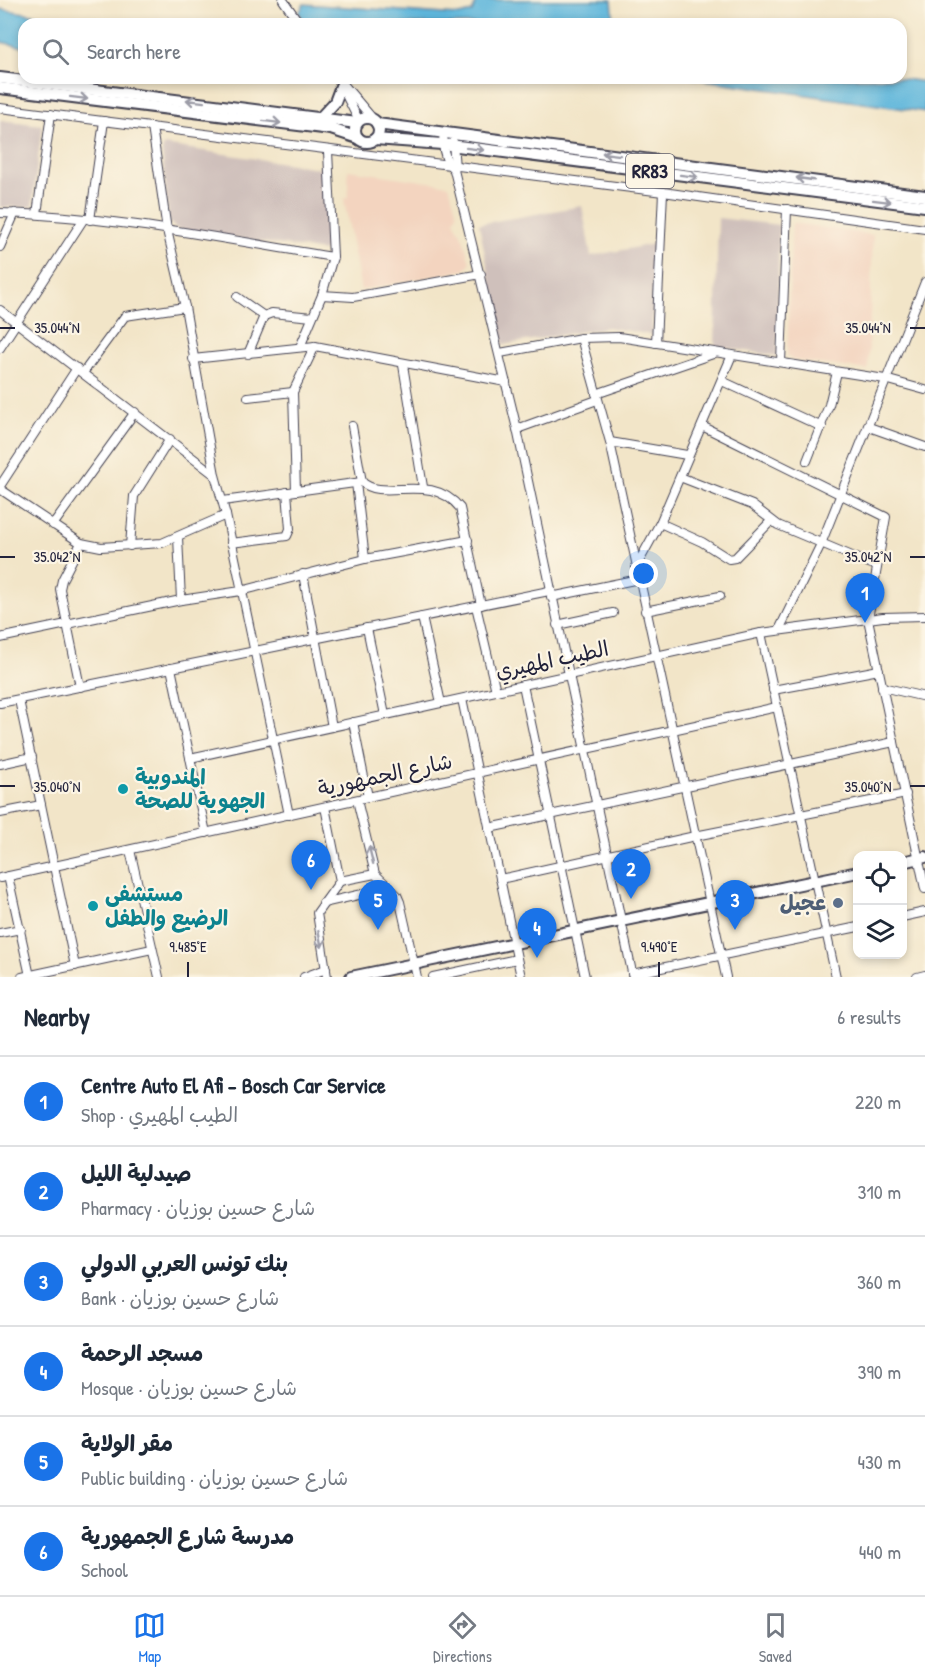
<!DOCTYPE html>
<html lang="en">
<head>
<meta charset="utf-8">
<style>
	:root { --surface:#fff; --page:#f6f6f7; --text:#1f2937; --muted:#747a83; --line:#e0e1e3; --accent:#1a73e8 }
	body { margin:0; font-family:"Patrick Hand","Playpen Sans Arabic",sans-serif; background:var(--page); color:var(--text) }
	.controls { position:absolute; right:18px; bottom:18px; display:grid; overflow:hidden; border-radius:12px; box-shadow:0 3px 9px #0003 }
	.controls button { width:54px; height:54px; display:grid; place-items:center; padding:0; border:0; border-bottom:2px solid var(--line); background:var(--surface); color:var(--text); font:30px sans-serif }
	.you { position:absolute; left:644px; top:574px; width:21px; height:21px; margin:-15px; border:4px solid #fff; border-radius:50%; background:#1a73e8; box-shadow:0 0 0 9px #1a73e833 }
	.badge { display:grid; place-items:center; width:39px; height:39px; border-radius:50%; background:var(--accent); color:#fff; font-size:20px; font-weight:700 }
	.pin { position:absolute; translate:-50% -50px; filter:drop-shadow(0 2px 3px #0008) }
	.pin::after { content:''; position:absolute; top:32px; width:21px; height:18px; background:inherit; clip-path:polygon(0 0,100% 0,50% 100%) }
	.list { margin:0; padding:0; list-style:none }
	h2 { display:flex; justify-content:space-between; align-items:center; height:78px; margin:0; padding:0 24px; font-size:26px }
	h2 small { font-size:20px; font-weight:400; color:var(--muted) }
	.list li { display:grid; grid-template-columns:39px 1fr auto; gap:18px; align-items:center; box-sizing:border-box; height:90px; padding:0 24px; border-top:2px solid var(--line) }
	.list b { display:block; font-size:22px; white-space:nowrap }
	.list p { margin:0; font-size:20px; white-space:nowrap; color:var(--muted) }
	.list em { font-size:20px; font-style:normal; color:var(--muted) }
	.icon { flex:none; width:33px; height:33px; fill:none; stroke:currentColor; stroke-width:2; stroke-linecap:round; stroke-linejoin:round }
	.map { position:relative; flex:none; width:925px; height:977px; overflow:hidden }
	.search { position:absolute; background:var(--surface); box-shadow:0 3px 9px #0003; left:18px; right:18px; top:18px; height:66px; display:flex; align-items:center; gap:15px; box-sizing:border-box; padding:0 21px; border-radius:18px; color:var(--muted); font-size:22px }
	.sheet { height:618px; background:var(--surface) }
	nav { display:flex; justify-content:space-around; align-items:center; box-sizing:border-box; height:84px; border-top:2px solid var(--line); background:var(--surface); font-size:16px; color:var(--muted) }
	nav a { display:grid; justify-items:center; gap:3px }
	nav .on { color:var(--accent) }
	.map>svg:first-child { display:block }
	.built { fill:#f3d4bf }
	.industrial { fill:#cfc0bb }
	.water { fill:#5db6db; stroke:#406c8b; stroke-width:1.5 }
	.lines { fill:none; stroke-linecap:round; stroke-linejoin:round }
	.minor-casing { stroke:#413f50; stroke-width:10 }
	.major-casing { stroke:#413f50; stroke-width:14 }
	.minor { stroke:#fff; stroke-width:8 }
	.major { stroke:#fff; stroke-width:10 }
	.oneway { stroke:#9c9ca7 }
	.ticks { fill:none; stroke:#22223b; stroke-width:2 }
	.culture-dot { fill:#0f9aa8; stroke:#fcf5e5; stroke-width:2 }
	.service-dot { fill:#5c6f8a; stroke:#fcf5e5; stroke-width:2 }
	.labels { text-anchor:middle; stroke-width:4.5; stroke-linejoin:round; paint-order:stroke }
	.shield { fill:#fcf5e5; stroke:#63616e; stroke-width:1.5 }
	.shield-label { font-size:20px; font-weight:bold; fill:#22223b }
	.street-label { font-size:21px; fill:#22223b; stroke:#fcf5e5 }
	.culture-label { font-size:21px; font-weight:bold; fill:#0d838f; stroke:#fcf5e5; text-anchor:start }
	.service-label { font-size:21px; font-weight:bold; fill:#4e5e75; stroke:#fcf5e5; text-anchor:end }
	.ticks-label { font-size:15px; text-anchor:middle; fill:#22223b; stroke:#fcf5e5; stroke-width:4.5; stroke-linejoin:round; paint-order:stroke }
</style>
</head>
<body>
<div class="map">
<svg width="925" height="977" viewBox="0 0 925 977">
	<rect width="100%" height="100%" fill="#fcf5e5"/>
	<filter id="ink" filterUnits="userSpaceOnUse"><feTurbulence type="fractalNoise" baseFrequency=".0167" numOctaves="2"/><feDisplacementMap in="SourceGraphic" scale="12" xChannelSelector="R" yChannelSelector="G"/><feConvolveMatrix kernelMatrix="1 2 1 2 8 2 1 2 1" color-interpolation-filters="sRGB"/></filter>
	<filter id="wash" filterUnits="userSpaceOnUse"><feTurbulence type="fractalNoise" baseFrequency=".008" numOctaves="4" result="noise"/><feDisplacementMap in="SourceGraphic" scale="24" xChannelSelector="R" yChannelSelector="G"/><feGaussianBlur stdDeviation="1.35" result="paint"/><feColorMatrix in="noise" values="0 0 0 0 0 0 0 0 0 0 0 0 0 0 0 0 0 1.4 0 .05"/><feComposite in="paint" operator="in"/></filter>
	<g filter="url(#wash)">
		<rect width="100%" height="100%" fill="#f2e5c8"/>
		<g class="built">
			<polygon points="348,170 449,185 457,214 454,221 463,238 470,263 465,270 361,290 344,199 348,197"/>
			<polygon points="792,223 873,235 868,370 792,360 787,356"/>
		</g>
		<g class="industrial">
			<polygon points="0,120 42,125 32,207 0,207"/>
			<polygon points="164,145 325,169 327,247 323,251 177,229 169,222 162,151"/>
			<polygon points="582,206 591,256 654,244 652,335 608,327 503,345 479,224"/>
			<polygon points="718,218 779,225 777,356 715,346"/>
		</g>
		<g class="water">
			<polygon points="477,0 612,0 614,23 616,24 306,24 299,13 304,4 459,15 472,12"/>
			<polygon points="0,9 93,24 24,24 24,47 0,42"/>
			<polygon points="690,78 897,78 925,82 925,112"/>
		</g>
	</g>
	<g filter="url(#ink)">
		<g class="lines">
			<defs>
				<g id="minor">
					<polyline points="283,0 300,24"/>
					<polyline points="339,79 373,119"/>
					<polyline points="342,87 359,121"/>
					<polyline points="0,108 663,192 925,229"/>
					<polyline points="152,127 167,230 185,307 215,475 226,515 289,815"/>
					<path d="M444,133C442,146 444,160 454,170L517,429L633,977"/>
					<polyline points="453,142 455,168"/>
					<polyline points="328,151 333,257"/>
					<path d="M0,213C111,216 223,239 333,257L322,295L300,347"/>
					<polyline points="37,214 51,114"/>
					<polyline points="90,220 104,121"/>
					<polyline points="0,247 15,213"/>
					<polyline points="322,295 353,297 481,274"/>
					<polyline points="237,297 264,316"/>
					<polyline points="0,310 215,475"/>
					<polyline points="581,338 610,442 726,977"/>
					<polyline points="656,343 663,192"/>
					<polyline points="0,348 83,220"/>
					<polyline points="500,353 581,338 619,337 885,379 925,390"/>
					<polyline points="248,354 264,316 272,313 312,317"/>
					<polyline points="193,359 315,346 506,382"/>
					<polyline points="781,362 787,209"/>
					<polyline points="403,365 423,487"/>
					<polyline points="83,373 125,316 185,307"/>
					<polyline points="722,381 822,427"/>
					<polyline points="596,394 713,354"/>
					<polyline points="248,397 293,392"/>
					<polyline points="352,426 362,482"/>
					<polyline points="702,426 886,517 868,619 925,889"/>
					<polyline points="869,427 925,447"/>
					<polyline points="517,429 597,400"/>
					<polyline points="610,442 687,455"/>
					<polyline points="807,461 829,405 837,372"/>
					<polyline points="680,477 752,505 778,525 876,566"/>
					<polyline points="356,483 365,559"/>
					<polyline points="0,486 77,368"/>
					<polyline points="0,489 81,543 101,547 162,543 226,515"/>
					<polyline points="296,491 293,392 315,346"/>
					<path d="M223,501L362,482C384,502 430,471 460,508L481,605"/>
					<polyline points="660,523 702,542 729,559 735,558 771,521"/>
					<polyline points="53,525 135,412"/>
					<polyline points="178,537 181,600"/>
					<polyline points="231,543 287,536 290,529 287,492"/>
					<polyline points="130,546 134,496 170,439"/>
					<polyline points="636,567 660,523 732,355"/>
					<polyline points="303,574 332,727"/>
					<polyline points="551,597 639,579"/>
					<polyline points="476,606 496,691"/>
					<polyline points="645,611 720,596"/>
					<polyline points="422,617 441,703"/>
					<polyline points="557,625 613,613"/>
					<polyline points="367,628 385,715"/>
					<polyline points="779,630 821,544 925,282"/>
					<polyline points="761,633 836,977"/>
					<polyline points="0,638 181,600 241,591 365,559 468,540"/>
					<polyline points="171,668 206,833"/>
					<polyline points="523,685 585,977"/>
					<polyline points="80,687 60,589 62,580 81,543"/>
					<polyline points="882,687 925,697"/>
					<polyline points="773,690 879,670"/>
					<polyline points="462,699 521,977"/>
					<polyline points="19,700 75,966"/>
					<polyline points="0,703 549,591"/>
					<polyline points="353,722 368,797"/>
					<polyline points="190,758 761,633 883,617 925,616"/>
					<polyline points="0,764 32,757"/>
					<polyline points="357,800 375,874 397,895 400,902 417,977"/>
					<polyline points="325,807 340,881 317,913 327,977"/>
					<polyline points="0,813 41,805"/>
					<polyline points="489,828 894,742"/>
					<polyline points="130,850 159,977"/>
					<polyline points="8,876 30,976"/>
					<polyline points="0,878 777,707"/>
					<polyline points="500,879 695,836 906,794"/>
					<polyline points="340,881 375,874"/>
					<polyline points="323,903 389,888"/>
					<polyline points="902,917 925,912"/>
					<polyline points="0,933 21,929"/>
					<polyline points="632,974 858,927"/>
					<polyline points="22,977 152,949"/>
					<polyline points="304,977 326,969"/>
					<polyline points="433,977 517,959"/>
					<polyline points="917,977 925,975"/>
				</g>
				<g id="major">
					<polyline points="0,78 357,123"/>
					<polyline points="0,88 331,129 358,138"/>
					<polyline points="322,116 335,102 341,86"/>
					<circle cx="367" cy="130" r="12"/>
					<polyline points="377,124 925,196"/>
					<polyline points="375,139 442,144 925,206"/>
					<polyline points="902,862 925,857"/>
					<polyline points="351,977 858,872"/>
				</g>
			</defs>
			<use href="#minor" class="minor-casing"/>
			<use href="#major" class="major-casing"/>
			<use href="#minor" class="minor"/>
			<use href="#major" class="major"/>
		</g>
		<defs><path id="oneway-shaft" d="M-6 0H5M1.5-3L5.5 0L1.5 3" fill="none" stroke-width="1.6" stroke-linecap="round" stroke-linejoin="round" transform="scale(1.5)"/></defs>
		<g class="oneway">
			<use href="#oneway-shaft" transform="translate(79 98) rotate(7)"/>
			<use href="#oneway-shaft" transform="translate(195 101) rotate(-173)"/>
			<use href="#oneway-shaft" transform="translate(272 122) rotate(7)"/>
			<use href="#oneway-shaft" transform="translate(475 149) rotate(7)"/>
			<use href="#oneway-shaft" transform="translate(611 154) rotate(-173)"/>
			<use href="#oneway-shaft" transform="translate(689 176) rotate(7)"/>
			<use href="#oneway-shaft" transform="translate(805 179) rotate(-172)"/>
			<use href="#oneway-shaft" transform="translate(882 201) rotate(7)"/>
			<use href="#oneway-shaft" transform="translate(371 855) rotate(-104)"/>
			<use href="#oneway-shaft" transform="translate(320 939) rotate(79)"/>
		</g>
	</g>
	<path class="ticks" d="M0,328H15M910,328H925M0,557H15M910,557H925M0,786H15M910,786H925M188,962V977M659,962V977"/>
	<g class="culture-dot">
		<circle cx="123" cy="789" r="6"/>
		<circle cx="93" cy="906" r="6"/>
	</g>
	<circle class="service-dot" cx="838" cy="903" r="6"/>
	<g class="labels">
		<rect class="shield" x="626" y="154" width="48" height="34" rx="4.5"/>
		<g class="shield-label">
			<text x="650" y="178">RR83</text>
		</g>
		<g class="street-label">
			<text transform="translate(552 660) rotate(-12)" y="7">الطيب المهيري</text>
			<text transform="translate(385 775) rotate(-12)" y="7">شارع الجمهورية</text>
		</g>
		<g class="culture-label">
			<text x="135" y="784">المندوبية<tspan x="135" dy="24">الجهوية للصحة</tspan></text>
			<text x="105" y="901">مستشفى<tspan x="105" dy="24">الرضيع والطفل</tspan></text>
		</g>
		<g class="service-label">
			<text x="826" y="910">عجيل</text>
		</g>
	</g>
	<g class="ticks-label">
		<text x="57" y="333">35.044°N</text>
		<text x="868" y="333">35.044°N</text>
		<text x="57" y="562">35.042°N</text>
		<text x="868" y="562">35.042°N</text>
		<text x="57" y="792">35.040°N</text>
		<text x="868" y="792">35.040°N</text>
		<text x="188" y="952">9.485°E</text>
		<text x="659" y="952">9.490°E</text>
	</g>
</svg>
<div class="controls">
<button><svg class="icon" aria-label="locate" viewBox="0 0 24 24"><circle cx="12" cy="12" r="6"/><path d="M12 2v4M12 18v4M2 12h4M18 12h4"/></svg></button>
<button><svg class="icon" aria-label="layers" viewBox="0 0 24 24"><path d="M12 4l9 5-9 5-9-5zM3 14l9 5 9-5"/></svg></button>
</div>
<div class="you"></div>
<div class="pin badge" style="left:865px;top:623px">1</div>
<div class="pin badge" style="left:631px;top:899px">2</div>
<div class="pin badge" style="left:735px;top:930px">3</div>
<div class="pin badge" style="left:537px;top:958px">4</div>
<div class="pin badge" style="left:378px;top:930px">5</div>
<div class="pin badge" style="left:311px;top:890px">6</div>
<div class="search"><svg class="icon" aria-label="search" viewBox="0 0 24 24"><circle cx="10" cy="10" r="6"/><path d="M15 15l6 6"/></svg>Search here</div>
</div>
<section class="sheet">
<h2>Nearby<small>6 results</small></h2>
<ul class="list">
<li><span class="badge">1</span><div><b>Centre Auto El Afi - Bosch Car Service</b><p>Shop · الطيب المهيري</p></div><em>220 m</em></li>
<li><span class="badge">2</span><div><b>صيدلية الليل</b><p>Pharmacy · شارع حسين بوزيان</p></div><em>310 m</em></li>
<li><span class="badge">3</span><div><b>بنك تونس العربي الدولي</b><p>Bank · شارع حسين بوزيان</p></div><em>360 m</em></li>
<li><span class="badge">4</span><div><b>مسجد الرحمة</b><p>Mosque · شارع حسين بوزيان</p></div><em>390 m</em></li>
<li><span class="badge">5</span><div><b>مقر الولاية</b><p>Public building · شارع حسين بوزيان</p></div><em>430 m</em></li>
<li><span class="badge">6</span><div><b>مدرسة شارع الجمهورية</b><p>School</p></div><em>440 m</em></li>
</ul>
</section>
<nav>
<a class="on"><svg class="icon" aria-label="map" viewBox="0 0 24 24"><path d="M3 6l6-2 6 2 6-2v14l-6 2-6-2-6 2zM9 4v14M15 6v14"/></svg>Map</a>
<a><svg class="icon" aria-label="directions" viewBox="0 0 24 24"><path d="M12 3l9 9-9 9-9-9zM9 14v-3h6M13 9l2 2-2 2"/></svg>Directions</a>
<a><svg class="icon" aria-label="saved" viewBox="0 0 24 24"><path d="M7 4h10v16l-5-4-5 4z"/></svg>Saved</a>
</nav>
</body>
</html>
